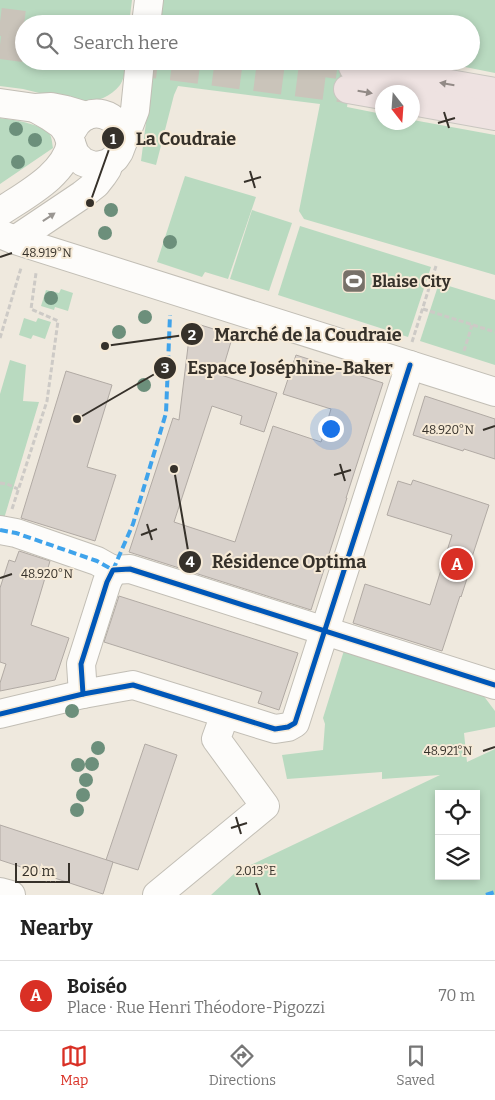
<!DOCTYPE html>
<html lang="en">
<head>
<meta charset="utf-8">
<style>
	:root { --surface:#fff; --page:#f2f2f2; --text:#222; --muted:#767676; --line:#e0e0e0; --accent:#d93025 }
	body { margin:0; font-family:Bitter,serif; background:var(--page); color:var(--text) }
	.controls { position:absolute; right:15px; bottom:15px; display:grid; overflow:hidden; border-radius:0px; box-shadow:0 2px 8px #0003 }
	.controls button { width:45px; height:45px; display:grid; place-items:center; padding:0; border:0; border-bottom:1px solid var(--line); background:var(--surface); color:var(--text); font:25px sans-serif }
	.compass { position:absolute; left:375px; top:85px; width:45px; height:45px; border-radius:50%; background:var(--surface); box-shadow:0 2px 8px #0003; rotate:163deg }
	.scale { position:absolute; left:15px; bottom:12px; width:55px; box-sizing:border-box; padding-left:5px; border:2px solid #36312a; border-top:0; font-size:14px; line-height:18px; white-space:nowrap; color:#36312a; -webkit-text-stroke:4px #f6ead7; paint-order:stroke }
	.you { position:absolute; left:330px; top:428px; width:18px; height:18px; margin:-12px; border:4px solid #fff; border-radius:50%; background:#1a73e8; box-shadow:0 0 0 8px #1a73e833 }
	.badge { display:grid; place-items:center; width:32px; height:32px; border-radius:50%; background:var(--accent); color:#fff; font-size:16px; font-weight:700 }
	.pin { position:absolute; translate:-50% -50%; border:2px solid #fff; box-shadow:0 1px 5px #0006 }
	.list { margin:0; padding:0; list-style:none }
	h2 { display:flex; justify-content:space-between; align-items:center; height:65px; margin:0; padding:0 20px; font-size:21px }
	h2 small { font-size:16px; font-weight:400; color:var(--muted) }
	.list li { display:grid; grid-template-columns:32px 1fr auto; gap:15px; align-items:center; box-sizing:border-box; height:70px; padding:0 20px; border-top:1px solid var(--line) }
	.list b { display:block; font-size:19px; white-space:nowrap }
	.list p { margin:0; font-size:16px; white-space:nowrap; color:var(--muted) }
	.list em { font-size:16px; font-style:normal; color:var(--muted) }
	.icon { flex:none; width:28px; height:28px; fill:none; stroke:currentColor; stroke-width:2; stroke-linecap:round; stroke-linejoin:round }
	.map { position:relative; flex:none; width:495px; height:895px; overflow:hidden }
	.search { position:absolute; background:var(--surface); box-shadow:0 2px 8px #0003; left:15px; right:15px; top:15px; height:55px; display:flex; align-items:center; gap:12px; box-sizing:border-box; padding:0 18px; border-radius:28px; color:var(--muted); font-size:19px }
	.sheet { height:135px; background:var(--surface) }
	nav { display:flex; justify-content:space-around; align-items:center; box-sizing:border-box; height:70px; border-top:1px solid var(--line); background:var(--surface); font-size:14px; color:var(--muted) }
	nav a { display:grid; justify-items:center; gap:2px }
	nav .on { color:var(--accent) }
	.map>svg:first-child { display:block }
	.green { fill:#b9dac0; fill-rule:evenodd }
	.building { fill:#d8d1cb; stroke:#b1aaa4 }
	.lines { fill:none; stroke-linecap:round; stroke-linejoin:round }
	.highway-tunnel { stroke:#cac4ba; stroke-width:28; stroke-dasharray:28 14; stroke-linecap:butt }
	.minor-casing { stroke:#c2beb5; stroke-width:30 }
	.highway-casing { stroke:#c9c6c0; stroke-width:30 }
	.path { stroke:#cdcac6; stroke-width:3; stroke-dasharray:5 2.5; stroke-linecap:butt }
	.minor { stroke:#fdfcfa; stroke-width:28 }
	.highway { stroke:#eee2e1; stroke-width:28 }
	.quiet { stroke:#3fa3eb; stroke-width:4; stroke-dasharray:8 4; stroke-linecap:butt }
	.cycleway-casing { stroke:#f6ead7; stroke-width:8 }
	.cycleway { stroke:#0057b8; stroke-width:5 }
	.tree { fill:#6c8f7b }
	.oneway { fill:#928a86 }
	.oneway2 { fill:#9a9692 }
	.ticks { fill:none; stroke:#36312a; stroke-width:2 }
	.labels { text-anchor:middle; stroke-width:4; stroke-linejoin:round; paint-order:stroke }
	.poi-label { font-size:16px; font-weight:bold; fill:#36312a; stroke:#f6ead7; text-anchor:start }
	.ticks-label { font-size:12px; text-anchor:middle; fill:#36312a; stroke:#f6ead7; stroke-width:4; stroke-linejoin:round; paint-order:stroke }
	.leader { fill:none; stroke:#36312a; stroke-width:2 }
	.callout-dot { fill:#36312a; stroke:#f6ead7; stroke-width:2 }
	.mark-label { font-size:15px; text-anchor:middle; font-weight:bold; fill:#fff }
	.callout-label { font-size:18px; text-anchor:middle; font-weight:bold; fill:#36312a; stroke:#f6ead7; stroke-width:4; stroke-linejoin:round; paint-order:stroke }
</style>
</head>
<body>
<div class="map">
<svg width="495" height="895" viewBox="0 0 495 895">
	<rect width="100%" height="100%" fill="#efe9de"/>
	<g class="green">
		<polygon points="0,0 132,0 129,24 24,24 24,54 0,52"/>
		<polygon points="163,0 495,0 495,73 435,61 471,61 471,24 160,24"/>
		<path d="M0,53L24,56V61H126C126,68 124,79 120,85C110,98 92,104 76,102L23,89L0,86Z"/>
		<polygon points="154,61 354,61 347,107 382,114 382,122 412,122 413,120 495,135 495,275 304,219 299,211 320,104 178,86 174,95 156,165 141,161"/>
		<path d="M0,118C14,120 38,123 49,133C52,137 52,143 53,148L0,184Z"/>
		<polygon points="185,176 256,197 228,279 205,272 202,277 157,262"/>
		<polygon points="252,210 292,223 269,291 230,279"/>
		<polygon points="300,226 431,267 408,337 278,295"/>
		<polygon points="439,283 495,300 495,365 420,341"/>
		<polygon points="61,289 73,293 68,311 55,307 54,310 41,306 46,290 59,293"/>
		<polygon points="24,318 36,322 38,318 51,322 45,339 33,335 31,339 19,335"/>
		<polygon points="10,360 26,365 23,401 39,402 3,522 0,521 0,394"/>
		<path d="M346,644L480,691L495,711V727L464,733L467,762L495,749V895H211L236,872L440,775L382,779V772L287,779L282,755L323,750L325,724L323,718ZM439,794H476V876H439Z"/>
	</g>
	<g class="building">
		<polygon points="191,322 233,335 221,375 277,393 264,432 240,424 242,416 212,406 174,522 235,542 273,426 321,442 331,409 283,394 296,355 383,383 346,498 347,498 311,610 129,552 173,418 179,420"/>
		<polygon points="66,371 112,385 87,467 116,475 95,541 21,518"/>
		<polygon points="425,396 495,419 495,459 464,449 463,451 413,435"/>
		<polygon points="413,480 489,505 471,560 473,560 461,597 460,596 442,651 353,623 365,584 430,605 452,535 387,515 398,481 411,485"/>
		<polygon points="19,551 50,561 31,625 69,638 55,680 0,691 0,683 6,664 0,662 0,588 9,560 15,562"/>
		<polygon points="119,596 298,653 279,710 258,703 262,692 104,642"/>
		<polygon points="145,744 177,755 138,870 106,860"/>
		<polygon points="0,825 113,862 103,894 0,860"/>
	</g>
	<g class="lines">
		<g class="highway-tunnel">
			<polyline points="0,22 24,25"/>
			<polyline points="0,45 24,48"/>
			<polyline points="130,61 348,89"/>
			<polyline points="310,61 353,67"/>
		</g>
		<defs>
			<g id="minor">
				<polyline points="146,24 149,0"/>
				<polyline points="0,103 35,108 51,107 66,110 86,116"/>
				<polyline points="35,108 49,116 62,125 67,132 75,154 83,162 94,166 101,165 109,163 115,158 119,152 135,110 140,61"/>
				<path d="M73,129C87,103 122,112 123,141"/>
				<path d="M0,212C25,195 65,175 71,143"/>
				<polyline points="0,234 15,240 495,392"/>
				<polyline points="15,240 82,195 96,184 103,175 107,169 109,163"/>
				<polyline points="0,530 16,533 97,561 113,570 130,569 495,685"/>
				<polyline points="83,694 81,664 107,582 113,570"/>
				<polyline points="0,714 83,694 133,685 275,729 288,727 295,723 410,365"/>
				<polyline points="0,892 11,895"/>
				<polyline points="157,895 265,806 216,739 225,714"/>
			</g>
			<g id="highway">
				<polyline points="353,67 495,92"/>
				<polyline points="348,89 382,95"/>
				<polyline points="412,101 495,116"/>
			</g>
		</defs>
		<use href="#minor" class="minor-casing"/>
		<use href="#highway" class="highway-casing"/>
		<g class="path">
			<polyline points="423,309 495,332"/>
			<polyline points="0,338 21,268"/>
			<polyline points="412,342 436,266"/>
			<polyline points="464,351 472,325"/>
			<polyline points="0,483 7,484 18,489"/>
			<polyline points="12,509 47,401 58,321 31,309 36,273"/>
		</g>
		<use href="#minor" class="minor"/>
		<use href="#highway" class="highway"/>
		<g class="quiet">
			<polyline points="0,530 16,533 97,561 113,570 133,524 166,413 170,315"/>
			<polyline points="486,895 495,892"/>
		</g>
		<defs>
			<g id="cycleway">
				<polyline points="83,694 81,664 107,582 113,570 130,569 495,685"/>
				<polyline points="0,714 83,694 133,685 275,729 288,727 295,723 410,365"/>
			</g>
		</defs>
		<use href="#cycleway" class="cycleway-casing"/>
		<use href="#cycleway" class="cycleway"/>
	</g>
	<g class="tree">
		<circle cx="16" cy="129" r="7"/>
		<circle cx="35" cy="140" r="7"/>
		<circle cx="18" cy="162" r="7"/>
		<circle cx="111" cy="210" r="7"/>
		<circle cx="105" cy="233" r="7"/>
		<circle cx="170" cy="242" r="7"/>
		<circle cx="51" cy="298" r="7"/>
		<circle cx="145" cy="317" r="7"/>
		<circle cx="119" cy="332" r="7"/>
		<circle cx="144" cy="385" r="7"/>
		<circle cx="72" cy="711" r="7"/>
		<circle cx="98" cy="748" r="7"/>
		<circle cx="92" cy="764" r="7"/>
		<circle cx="78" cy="765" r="7"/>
		<circle cx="86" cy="780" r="7"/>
		<circle cx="83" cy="795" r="7"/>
		<circle cx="77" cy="810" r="7"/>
	</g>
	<defs><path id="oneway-solid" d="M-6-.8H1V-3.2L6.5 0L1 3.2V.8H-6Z" transform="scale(1.25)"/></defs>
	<g class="oneway">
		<use href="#oneway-solid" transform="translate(447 84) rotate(-170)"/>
		<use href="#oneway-solid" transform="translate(365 92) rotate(10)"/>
	</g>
	<use class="oneway2" href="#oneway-solid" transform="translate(49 217) rotate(-34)"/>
	<path class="ticks" d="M444,112L449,128M438,123L455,118M250,171L255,188M244,182L261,177M0,257L12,253M483,430L495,426M340,464L345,481M334,475L351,470M147,524L152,540M141,535L157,529M0,578L12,574M483,751L495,747M236,817L241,834M231,828L247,823M256,883L260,895"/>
	<defs>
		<symbol id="stadium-square" viewBox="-11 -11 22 22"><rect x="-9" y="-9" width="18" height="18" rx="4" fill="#777169" stroke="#f6ead7"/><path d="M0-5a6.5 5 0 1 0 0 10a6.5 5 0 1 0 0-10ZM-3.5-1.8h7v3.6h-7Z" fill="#fff"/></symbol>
	</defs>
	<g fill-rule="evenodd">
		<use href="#stadium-square" x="340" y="267" width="28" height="28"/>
	</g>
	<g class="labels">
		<g class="poi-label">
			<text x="372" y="287">Blaise City</text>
		</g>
	</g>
	<g class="ticks-label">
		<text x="47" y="257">48.919°N</text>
		<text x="448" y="434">48.920°N</text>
		<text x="47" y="578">48.920°N</text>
		<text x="448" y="755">48.921°N</text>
		<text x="256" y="875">2.013°E</text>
	</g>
	<path class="leader" d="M90 203L113 138M105 346L192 334M77 419L165 368M174 469L190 562"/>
	<g class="callout-dot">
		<circle cx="90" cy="203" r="5"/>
		<circle cx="105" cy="346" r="5"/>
		<circle cx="77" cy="419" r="5"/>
		<circle cx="174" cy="469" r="5"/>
		<circle cx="113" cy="138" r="12"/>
		<circle cx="192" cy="334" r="12"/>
		<circle cx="165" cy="368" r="12"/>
		<circle cx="190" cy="562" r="12"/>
	</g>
	<g class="mark-label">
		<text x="113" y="144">1</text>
		<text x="192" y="340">2</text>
		<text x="165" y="373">3</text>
		<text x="190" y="567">4</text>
	</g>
	<g class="callout-label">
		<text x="186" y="145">La Coudraie</text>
		<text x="308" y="341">Marché de la Coudraie</text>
		<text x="290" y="374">Espace Joséphine-Baker</text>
		<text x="289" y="568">Résidence Optima</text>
	</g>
</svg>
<div class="controls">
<button><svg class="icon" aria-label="locate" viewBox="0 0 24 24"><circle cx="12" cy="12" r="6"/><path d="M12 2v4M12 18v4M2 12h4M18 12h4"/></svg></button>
<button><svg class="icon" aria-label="layers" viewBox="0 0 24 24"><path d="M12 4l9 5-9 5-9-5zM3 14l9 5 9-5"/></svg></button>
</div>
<svg class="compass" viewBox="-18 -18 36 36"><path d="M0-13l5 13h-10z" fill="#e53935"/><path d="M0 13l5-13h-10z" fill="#767676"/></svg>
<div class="scale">20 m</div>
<div class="you"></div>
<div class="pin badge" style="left:457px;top:564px">A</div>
<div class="search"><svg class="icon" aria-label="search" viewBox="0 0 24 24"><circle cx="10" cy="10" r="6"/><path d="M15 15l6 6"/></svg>Search here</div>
</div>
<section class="sheet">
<h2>Nearby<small></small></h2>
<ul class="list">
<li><span class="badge">A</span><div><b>Boiséo</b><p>Place · Rue Henri Théodore-Pigozzi</p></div><em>70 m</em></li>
</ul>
</section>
<nav>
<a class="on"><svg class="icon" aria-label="map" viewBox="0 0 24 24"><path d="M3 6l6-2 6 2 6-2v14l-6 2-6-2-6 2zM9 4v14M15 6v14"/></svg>Map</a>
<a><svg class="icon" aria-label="directions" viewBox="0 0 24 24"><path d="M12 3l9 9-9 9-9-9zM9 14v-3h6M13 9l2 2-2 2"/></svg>Directions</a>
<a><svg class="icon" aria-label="saved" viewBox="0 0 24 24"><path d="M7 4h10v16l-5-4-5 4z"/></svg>Saved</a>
</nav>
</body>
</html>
